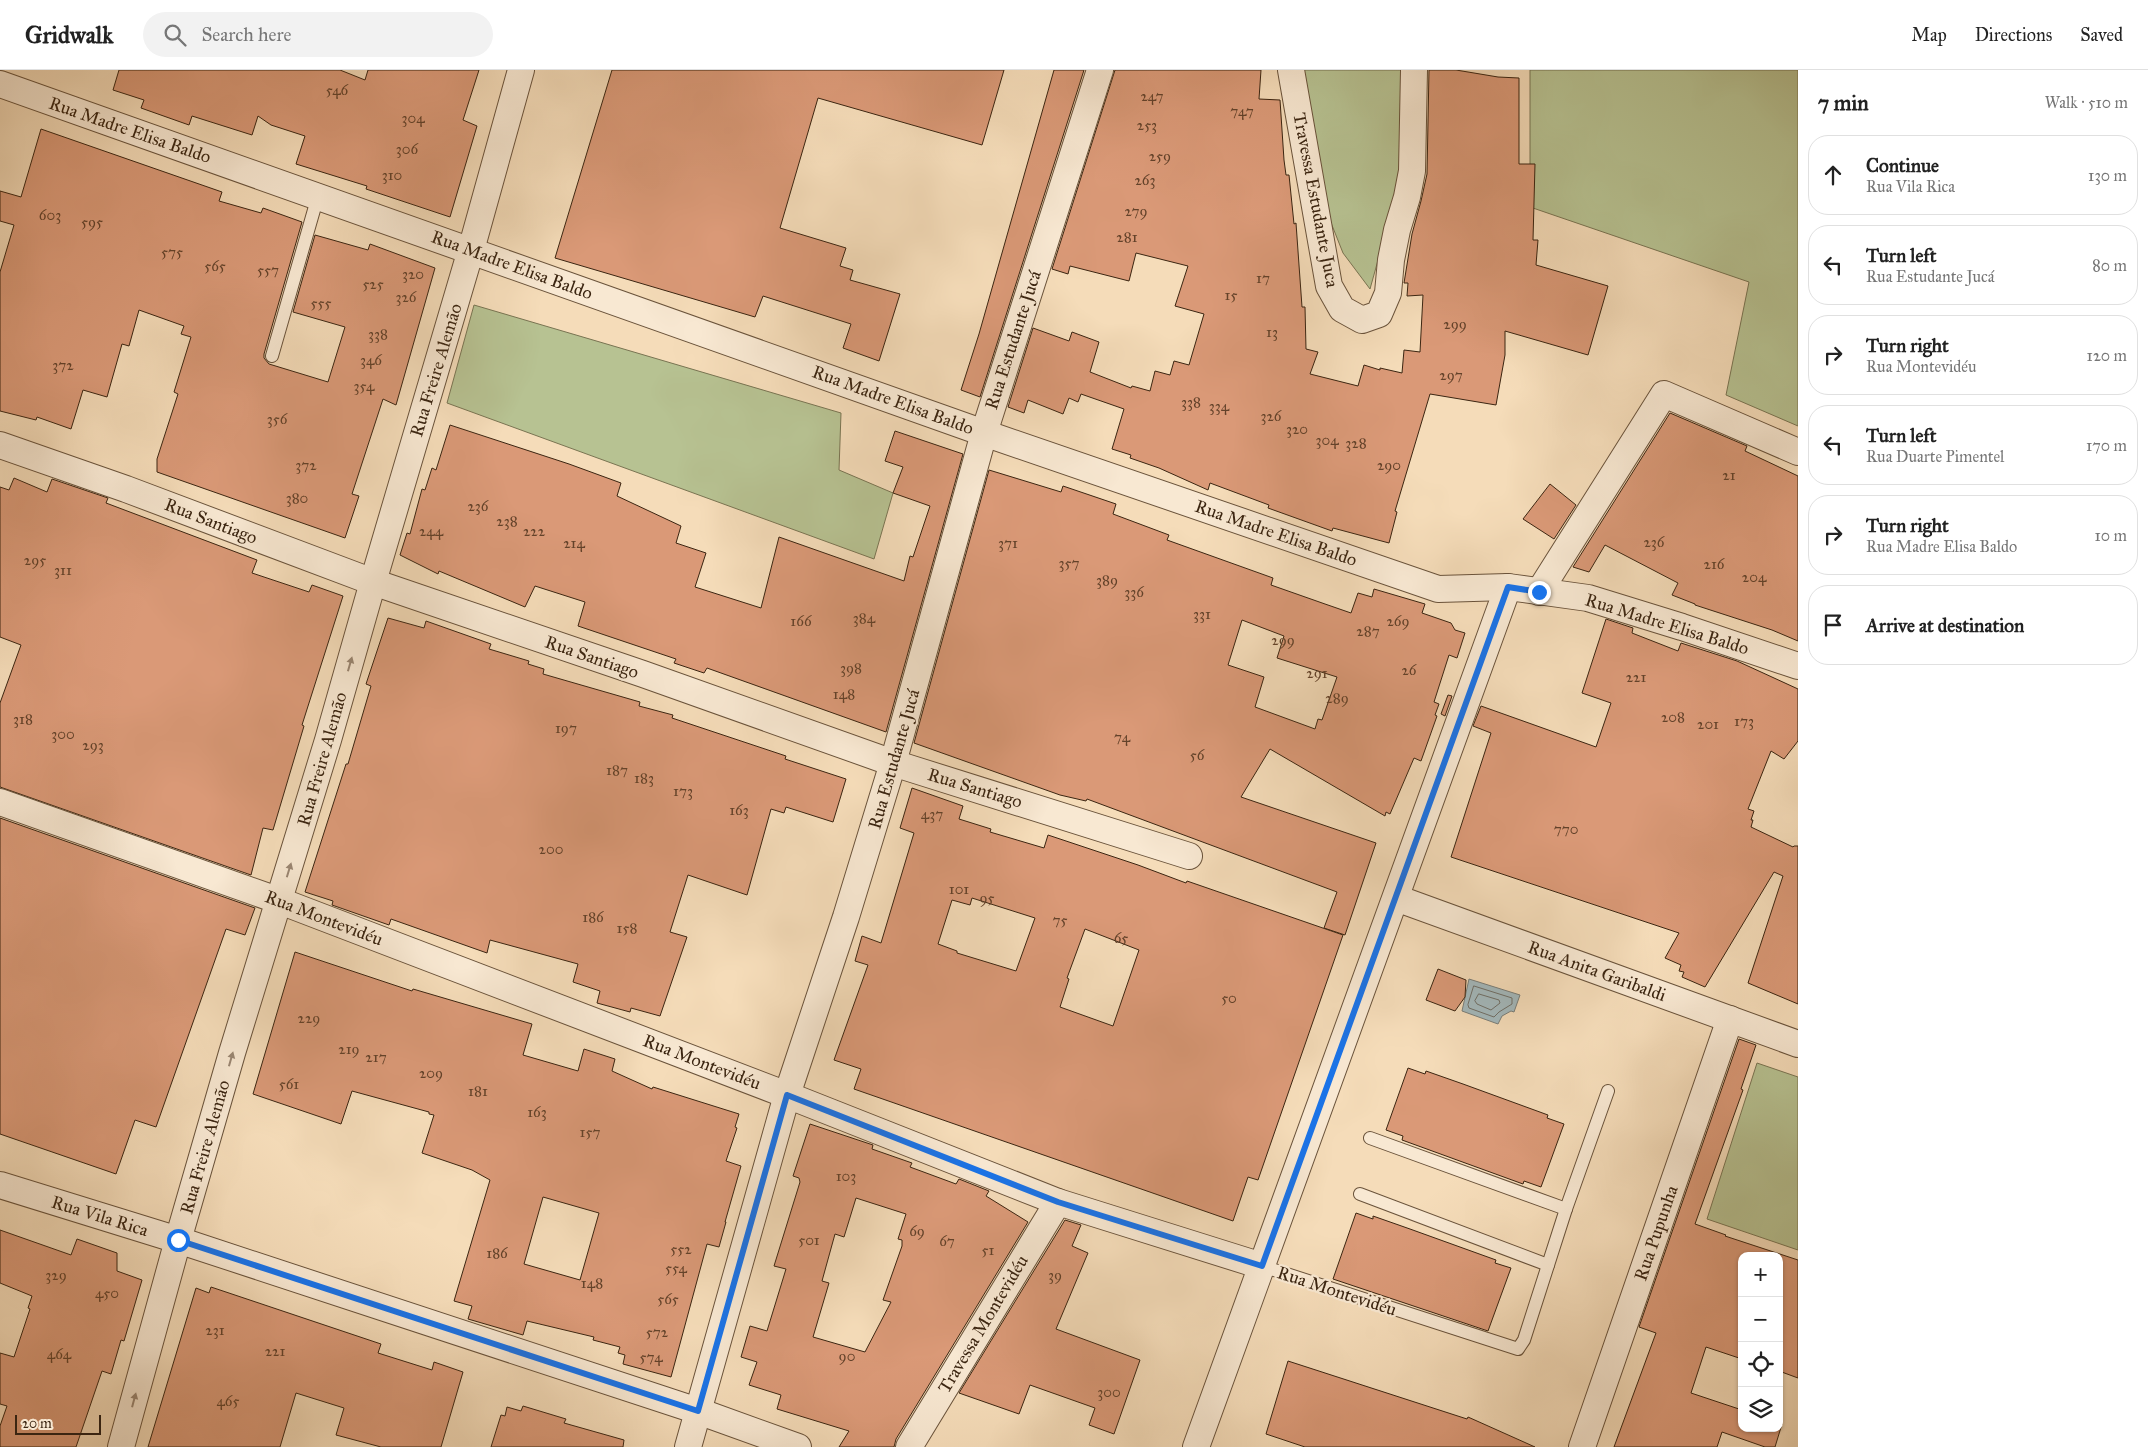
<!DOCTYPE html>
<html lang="en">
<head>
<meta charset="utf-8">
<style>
	:root { --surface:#fff; --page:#f2f2f2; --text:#222; --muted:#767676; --line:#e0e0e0 }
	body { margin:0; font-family:"IM FELL Great Primer",serif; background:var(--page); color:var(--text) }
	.controls { position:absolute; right:15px; bottom:15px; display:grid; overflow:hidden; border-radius:10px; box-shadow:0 1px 4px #0004 }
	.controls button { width:45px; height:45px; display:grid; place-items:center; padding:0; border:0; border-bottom:1px solid var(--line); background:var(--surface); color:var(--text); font:25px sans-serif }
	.scale { position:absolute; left:15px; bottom:12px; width:86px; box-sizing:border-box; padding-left:5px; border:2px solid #3b2511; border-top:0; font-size:14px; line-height:18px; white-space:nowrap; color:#3b2511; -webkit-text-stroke:4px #f8e8d2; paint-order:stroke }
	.stop { position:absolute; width:15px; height:15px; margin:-11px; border:4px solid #1a73e8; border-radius:50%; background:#fff }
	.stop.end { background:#1a73e8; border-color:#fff; box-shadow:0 1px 5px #0008 }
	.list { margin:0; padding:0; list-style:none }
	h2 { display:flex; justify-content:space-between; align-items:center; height:65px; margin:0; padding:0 20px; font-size:21px }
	h2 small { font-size:16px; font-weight:400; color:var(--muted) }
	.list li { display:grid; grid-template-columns:32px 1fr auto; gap:15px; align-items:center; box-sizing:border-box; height:80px; margin:0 10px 10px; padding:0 10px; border:1px solid var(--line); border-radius:20px }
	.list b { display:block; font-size:19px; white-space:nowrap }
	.list p { margin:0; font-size:16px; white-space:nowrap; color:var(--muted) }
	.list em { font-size:16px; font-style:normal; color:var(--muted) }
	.icon { flex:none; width:28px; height:28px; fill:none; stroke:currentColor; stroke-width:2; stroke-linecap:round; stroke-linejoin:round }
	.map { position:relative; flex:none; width:1798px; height:1377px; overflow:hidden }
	header { display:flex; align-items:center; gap:30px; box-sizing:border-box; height:70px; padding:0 25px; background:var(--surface); border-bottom:1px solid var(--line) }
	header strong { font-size:24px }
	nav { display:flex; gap:28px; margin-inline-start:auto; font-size:18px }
	.search { width:350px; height:45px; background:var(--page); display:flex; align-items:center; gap:12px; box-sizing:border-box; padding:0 18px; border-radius:28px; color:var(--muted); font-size:19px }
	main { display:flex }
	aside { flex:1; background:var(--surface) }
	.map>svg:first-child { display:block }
	.green { fill:#b7c292; stroke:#797452 }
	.water { fill:#a3b8bc; stroke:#797d78 }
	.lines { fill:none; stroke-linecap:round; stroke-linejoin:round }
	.shore { stroke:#6f6e66; stroke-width:1 }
	.building { fill:#da9977; stroke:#3b2511; fill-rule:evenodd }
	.lane-casing { stroke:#6a533b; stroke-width:14 }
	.street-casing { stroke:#6a533b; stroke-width:28 }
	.lane { stroke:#f8e8d2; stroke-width:12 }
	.street { stroke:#f8e8d2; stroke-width:26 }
	.oneway { fill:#9a8672 }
	.route { stroke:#1a73e8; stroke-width:6 }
	.labels { text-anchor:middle; stroke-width:4.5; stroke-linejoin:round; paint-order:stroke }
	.number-label { font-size:15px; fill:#63422a }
	.street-label { font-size:18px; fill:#3b2511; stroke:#f8e8d2 }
</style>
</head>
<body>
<header>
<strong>Gridwalk</strong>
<div class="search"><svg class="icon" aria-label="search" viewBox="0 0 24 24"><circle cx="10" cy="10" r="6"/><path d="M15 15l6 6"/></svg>Search here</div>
<nav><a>Map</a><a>Directions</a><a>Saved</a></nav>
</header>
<main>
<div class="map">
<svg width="1798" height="1377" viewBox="0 0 1798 1377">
	<rect width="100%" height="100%" fill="#f5dcb9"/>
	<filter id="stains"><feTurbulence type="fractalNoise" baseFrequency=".004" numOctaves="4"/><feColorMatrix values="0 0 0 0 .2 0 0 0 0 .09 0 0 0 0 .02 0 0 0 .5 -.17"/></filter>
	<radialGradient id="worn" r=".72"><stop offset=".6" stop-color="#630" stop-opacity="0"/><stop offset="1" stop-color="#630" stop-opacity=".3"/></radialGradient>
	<g class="green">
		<polygon points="1304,0 1407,0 1400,111 1370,219 1343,183 1320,125"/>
		<polygon points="1530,0 1798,0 1798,356 1726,325 1749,212 1530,137"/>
		<polygon points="474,235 841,343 839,400 893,423 874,489 447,333"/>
		<polygon points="1757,993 1798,1007 1798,1180 1707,1149"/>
	</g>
	<polygon class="water" points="1469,909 1520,925 1514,942 1511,941 1502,946 1498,954 1462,941"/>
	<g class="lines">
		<g class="shore">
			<polygon points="1474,916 1512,928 1512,934 1499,942 1494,947 1469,938 1468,935"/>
			<polygon points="1479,924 1499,930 1500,933 1491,940 1477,934 1475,931"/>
		</g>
	</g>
	<g class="building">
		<polygon points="119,0 340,0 365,10 368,0 479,0 463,50 477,56 450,147 366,119 367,116 296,94 305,66 271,55 258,46 252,65 192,46 189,55 141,38 144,30 113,20"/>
		<polygon points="612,0 1004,0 982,75 818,28 780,158 846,178 840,196 853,200 850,210 900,224 879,291 843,278 851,254 763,226 755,247 555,188"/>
		<polygon points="1054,0 1084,0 980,327 961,320 979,264"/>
		<polygon points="1115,0 1261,0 1259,29 1280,30 1284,90 1286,105 1289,105 1294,154 1296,153 1302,237 1305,237 1306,279 1318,282 1310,304 1358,316 1364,295 1380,300 1380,298 1402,303 1404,280 1420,282 1423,225 1407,226 1408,213 1404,213 1412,164 1421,131 1427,104 1429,0 1456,0 1498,7 1519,8 1519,94 1535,94 1533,170 1538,170 1536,195 1608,216 1588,285 1505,261 1505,285 1496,335 1430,324 1395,441 1397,442 1389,473 1333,458 1332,461 1268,438 1269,435 1210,413 1208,420 1159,398 1130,388 1131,385 1112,379 1124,339 1081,324 1078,332 1069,328 1063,344 1028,330 1024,343 1008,337 1033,258 1069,271 1072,262 1099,272 1090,302 1131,318 1132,316 1150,321 1155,301 1170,305 1174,291 1189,295 1204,244 1175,236 1188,196 1136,183 1129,211 1070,196 1068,204 1052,199"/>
		<polygon points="41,59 222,122 219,131 261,143 263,138 302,152 264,284 264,288 269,294 328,312 345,257 293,242 315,165 368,180 370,174 435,198 396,335 383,329 352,424 359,426 345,468 157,402 157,389 178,324 174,322 191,267 181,264 184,256 139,240 129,276 122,274 107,327 83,320 71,359 37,347 36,350 0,341 0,202 14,155 0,151 0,121 21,127"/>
		<polygon points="1670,343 1747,376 1745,381 1798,406 1798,571 1772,560 1695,535 1695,534 1672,525 1678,513 1605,475 1589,502 1573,497"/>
		<polygon points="450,355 569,394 621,413 617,426 681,456 676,473 706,483 695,517 761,538 779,467 904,511 910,486 913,487 930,436 893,423 903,397 885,391 895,361 963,384 886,662 707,598 704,603 674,593 676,589 578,556 585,532 535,516 525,537 439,501 438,504 400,485 407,463 410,464 422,419 425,420 432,398 436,400"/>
		<path d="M989,400L1061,422L1063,416L1116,434L1113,444L1169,465L1167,470L1273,508L1271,515L1325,534L1351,543L1358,523L1372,527L1374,519L1425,534L1422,543L1451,553L1455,560L1465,563L1457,588L1449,585L1434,632L1439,634L1435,645L1437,646L1421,691L1414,688L1390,744L1386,742L1385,746L1270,679L1241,727L1376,773L1345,865L1324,858L1337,822L1087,729L1086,731L1060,725L914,673ZM1242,550L1284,566L1277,588L1337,607L1322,650L1318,649L1315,659L1255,637L1264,607L1228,595Z"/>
		<polygon points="14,408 47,422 52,409 108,428 106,433 257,490 252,503 309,522 312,515 343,526 302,655 304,656 273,760 263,758 251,805 0,717 0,633 21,575 0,567 0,417 9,420"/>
		<polygon points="1550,414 1576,435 1554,469 1523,449"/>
		<polygon points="388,548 424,558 426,551 491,574 489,579 529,591 528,594 544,599 543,604 640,632 639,636 673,645 672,648 786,686 785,689 846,709 833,752 786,737 784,743 771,739 747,825 688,805 670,862 687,867 660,946 631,938 630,942 597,933 600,921 573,912 578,894 490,870 487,883 391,849 389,855 332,835 333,831 305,822 346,694 348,694 371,616 366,614"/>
		<polygon points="1606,549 1633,558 1632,563 1678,581 1681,573 1737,591 1798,619 1798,671 1784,689 1771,681 1748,739 1754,741 1751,750 1753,750 1751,757 1793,777 1794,776 1798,776 1798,934 1748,913 1783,806 1774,802 1705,917 1682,907 1684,902 1679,901 1681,895 1665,888 1679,863 1451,787 1491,663 1473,656 1481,636 1596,677 1611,633 1582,623"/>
		<polygon points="1448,625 1452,626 1445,646 1441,644"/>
		<path d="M912,718L963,736L959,749L991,759L990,762L1044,778L1048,765L1138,795L1186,813L1187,811L1343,865L1258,1110L1248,1107L1233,1151L854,1019L861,999L834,990L868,895L855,891L862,866L881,873L914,763L900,758ZM972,828L1035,848L1016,901L957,883V881L938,874L952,830L970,835ZM1085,859L1139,880L1113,956L1060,937L1069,909L1067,908Z"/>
		<polygon points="0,748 255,838 245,865 226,859 156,1057 135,1050 116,1104 0,1064"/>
		<path d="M295,882L412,921L413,919L532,954L523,985L578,1001L584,979L615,989L612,1001L652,1019L653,1017L739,1044L735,1057L737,1058L726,1091L741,1096L725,1152H726L719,1177L707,1174L671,1307L623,1294L625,1285L618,1283L620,1277L593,1270L594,1267L527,1251L523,1265L468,1249L472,1236L454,1231L490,1110L472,1100L422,1083L434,1045L429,1044V1042L352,1021L341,1054L253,1024ZM543,1127L599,1143L580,1210L524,1194Z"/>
		<polygon points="1438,899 1466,910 1465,927 1455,941 1426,930"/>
		<polygon points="1739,969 1756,975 1741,1019 1743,1020 1695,1154 1726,1165 1725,1166 1798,1190 1798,1308 1779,1301 1779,1186 1742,1186 1742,1289 1706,1277 1691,1323 1742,1340 1742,1358 1779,1358 1779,1353 1782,1354 1775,1377 1765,1377 1722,1362 1717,1377 1614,1377 1656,1263 1639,1257"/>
		<polygon points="1408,998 1425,1004 1426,1001 1463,1014 1548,1045 1547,1048 1564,1054 1541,1117 1524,1111 1523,1114 1402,1070 1403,1066 1386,1060"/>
		<path d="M810,1054L873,1075L872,1079L912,1093L910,1097L956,1114L959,1109L989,1121L986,1126L1028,1152L896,1369L894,1377H839L849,1361L777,1339L781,1325L749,1315L757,1292L741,1287L750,1256L767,1261L786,1199L774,1196L800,1112L799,1108L793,1106ZM856,1128L906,1144L898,1169L902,1170V1176L883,1230L891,1232L865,1282L813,1267L829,1213L822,1211L835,1164L844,1167Z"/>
		<polygon points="1356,1143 1373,1149 1373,1146 1410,1159 1496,1190 1495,1193 1511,1198 1488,1261 1333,1209"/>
		<polygon points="1065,1150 1081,1155 1072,1176 1088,1183 1056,1259 1140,1290 1114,1364 1089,1355 1095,1338 1030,1315 1019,1344 959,1323"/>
		<polygon points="0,1160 71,1185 77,1169 117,1183 117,1201 142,1210 124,1271 121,1270 111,1304 102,1301 76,1377 0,1377 0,1356 7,1336 0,1334 0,1283 14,1287 30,1239 28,1238 32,1226 0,1213"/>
		<polygon points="211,1217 381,1274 378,1283 432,1300 434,1292 463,1302 441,1377 381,1377 336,1365 344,1338 296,1323 280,1377 148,1377 196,1218 209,1223"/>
		<polygon points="1288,1291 1467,1349 1468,1347 1535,1377 1305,1377 1266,1364"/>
		<polygon points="523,1336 566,1349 564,1353 624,1370 623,1377 491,1377 501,1345 505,1346 507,1337 521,1341"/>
	</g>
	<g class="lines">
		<defs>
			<g id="lane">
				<polyline points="272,286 318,126"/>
				<polyline points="1370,1068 1566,1139"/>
				<polyline points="1360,1124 1548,1195"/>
				<polyline points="1262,1196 1518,1279 1524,1270 1566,1139 1608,1021"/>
			</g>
			<g id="street">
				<polyline points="1291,0 1329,216 1342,239 1362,250 1379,244 1388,223 1391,190 1397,160 1407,127 1412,101 1414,0"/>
				<polyline points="0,14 984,363 1438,519 1508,517 1588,528 1682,557 1798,596"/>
				<polyline points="0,375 126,419 373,512 643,604 893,693 1189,786"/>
				<polyline points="1539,522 1664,324 1798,382"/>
				<polyline points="0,732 280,831 787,1025 1058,1132 1262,1196"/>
				<polyline points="1396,828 1798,974"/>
				<polyline points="0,1115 178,1170 698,1341 798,1377"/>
				<polyline points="121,1377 178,1170 232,983 328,670 373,512 471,180 521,0"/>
				<polyline points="688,1377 787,1025 846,847 893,693 984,363 1100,0"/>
				<polyline points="909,1377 1058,1132"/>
				<polyline points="1196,1377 1508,517"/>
				<polyline points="1582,1377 1730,949"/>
			</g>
		</defs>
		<use href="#lane" class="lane-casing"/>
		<use href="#street" class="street-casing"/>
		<use href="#lane" class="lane"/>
		<use href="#street" class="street"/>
	</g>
	<defs><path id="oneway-solid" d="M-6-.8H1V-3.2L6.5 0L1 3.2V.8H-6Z" transform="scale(1.25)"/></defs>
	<g class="oneway">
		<use href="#oneway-solid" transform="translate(350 594) rotate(-74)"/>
		<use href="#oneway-solid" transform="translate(289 800) rotate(-73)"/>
		<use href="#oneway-solid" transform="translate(231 989) rotate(-74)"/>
		<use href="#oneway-solid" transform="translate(134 1330) rotate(-75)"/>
	</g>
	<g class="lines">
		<polyline class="route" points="178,1170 698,1341 787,1025 1058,1132 1262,1196 1508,517 1539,522"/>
	</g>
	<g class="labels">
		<g class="number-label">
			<text x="337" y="25">546</text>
			<text x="1152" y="31">247</text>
			<text x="1242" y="46">747</text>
			<text x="413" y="53">304</text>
			<text x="1147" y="60">253</text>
			<text x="407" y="84">306</text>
			<text x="1160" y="91">259</text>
			<text x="392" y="110">310</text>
			<text x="1145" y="115">263</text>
			<text x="1136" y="146">279</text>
			<text x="50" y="150">603</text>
			<text x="92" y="157">595</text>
			<text x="1127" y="172">281</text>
			<text x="172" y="187">575</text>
			<text x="215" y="201">565</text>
			<text x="268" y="205">557</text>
			<text x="413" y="209">320</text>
			<text x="1263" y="213">17</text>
			<text x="373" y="219">525</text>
			<text x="1231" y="230">15</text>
			<text x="406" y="232">326</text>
			<text x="321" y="238">555</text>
			<text x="1455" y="259">299</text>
			<text x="1272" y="267">13</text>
			<text x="378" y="269">338</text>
			<text x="371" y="295">346</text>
			<text x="63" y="300">372</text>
			<text x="1451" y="310">297</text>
			<text x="364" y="321">354</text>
			<text x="1191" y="337">338</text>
			<text x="1219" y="341">334</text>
			<text x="1271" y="351">326</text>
			<text x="277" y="354">356</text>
			<text x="1297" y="364">320</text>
			<text x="1327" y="375">304</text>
			<text x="1356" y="378">328</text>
			<text x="306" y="400">372</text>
			<text x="1389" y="400">290</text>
			<text x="1729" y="410">21</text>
			<text x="297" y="433">380</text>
			<text x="478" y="441">236</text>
			<text x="507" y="456">238</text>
			<text x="431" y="466">244</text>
			<text x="534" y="466">222</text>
			<text x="1654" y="477">236</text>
			<text x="574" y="478">214</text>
			<text x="1008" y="478">371</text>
			<text x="35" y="495">295</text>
			<text x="1069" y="498">357</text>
			<text x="1714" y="499">216</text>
			<text x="63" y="505">311</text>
			<text x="1754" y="512">204</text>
			<text x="1107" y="515">389</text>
			<text x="1134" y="527">336</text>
			<text x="1202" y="549">331</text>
			<text x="864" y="553">384</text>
			<text x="801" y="556">166</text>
			<text x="1398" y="556">269</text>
			<text x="1368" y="566">287</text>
			<text x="1283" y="575">299</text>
			<text x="851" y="603">398</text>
			<text x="1409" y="605">26</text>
			<text x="1317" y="608">291</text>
			<text x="1636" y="612">221</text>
			<text x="844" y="629">148</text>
			<text x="1337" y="633">289</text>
			<text x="1673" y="652">208</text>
			<text x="23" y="654">318</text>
			<text x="1744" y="656">173</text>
			<text x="1708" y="659">201</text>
			<text x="566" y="663">197</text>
			<text x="63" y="669">300</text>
			<text x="1122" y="672">74</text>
			<text x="93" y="680">293</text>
			<text x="1197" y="690">56</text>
			<text x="617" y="705">187</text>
			<text x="644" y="713">183</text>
			<text x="683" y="726">173</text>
			<text x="739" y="745">163</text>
			<text x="932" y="749">437</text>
			<text x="1566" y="764">770</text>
			<text x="551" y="784">200</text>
			<text x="959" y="824">101</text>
			<text x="987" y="833">95</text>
			<text x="593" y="852">186</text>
			<text x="1060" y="855">75</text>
			<text x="627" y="863">158</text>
			<text x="1121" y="873">65</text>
			<text x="1229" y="933">50</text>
			<text x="309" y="953">229</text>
			<text x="349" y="984">219</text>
			<text x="376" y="992">217</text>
			<text x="431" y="1008">209</text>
			<text x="289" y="1019">561</text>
			<text x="478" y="1026">181</text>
			<text x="537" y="1047">163</text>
			<text x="590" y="1067">157</text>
			<text x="846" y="1111">103</text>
			<text x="917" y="1166">69</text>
			<text x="809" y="1175">501</text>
			<text x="947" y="1176">67</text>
			<text x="681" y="1184">552</text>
			<text x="988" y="1185">51</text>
			<text x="497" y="1188">186</text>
			<text x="676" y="1203">554</text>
			<text x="56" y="1210">329</text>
			<text x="1055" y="1210">39</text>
			<text x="592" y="1218">148</text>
			<text x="107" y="1228">450</text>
			<text x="668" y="1234">565</text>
			<text x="215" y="1265">231</text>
			<text x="657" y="1267">572</text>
			<text x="275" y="1286">221</text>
			<text x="59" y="1289">464</text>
			<text x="847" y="1291">90</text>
			<text x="651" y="1292">574</text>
			<text x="1109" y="1327">300</text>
			<text x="228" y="1336">465</text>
		</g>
		<g class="street-label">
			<text transform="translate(130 60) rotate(19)" y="6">Rua Madre Elisa Baldo</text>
			<text transform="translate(1316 130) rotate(79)" y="6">Travessa Estudante Juca</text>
			<text transform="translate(512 195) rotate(20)" y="6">Rua Madre Elisa Baldo</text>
			<text transform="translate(1013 270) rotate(-72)" y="6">Rua Estudante Jucá</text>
			<text transform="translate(436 300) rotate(-73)" y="6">Rua Freire Alemão</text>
			<text transform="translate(893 330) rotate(20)" y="6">Rua Madre Elisa Baldo</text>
			<text transform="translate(211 451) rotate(21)" y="6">Rua Santiago</text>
			<text transform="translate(1276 463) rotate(19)" y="6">Rua Madre Elisa Baldo</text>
			<text transform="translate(1667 554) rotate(17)" y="6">Rua Madre Elisa Baldo</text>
			<text transform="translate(592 587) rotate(19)" y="6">Rua Santiago</text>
			<text transform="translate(322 689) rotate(-74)" y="6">Rua Freire Alemão</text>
			<text transform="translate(894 689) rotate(-74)" y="6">Rua Estudante Jucá</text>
			<text transform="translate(975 718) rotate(17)" y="6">Rua Santiago</text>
			<text transform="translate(324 848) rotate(21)" y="6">Rua Montevidéu</text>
			<text transform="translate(1597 901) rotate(20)" y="6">Rua Anita Garibaldi</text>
			<text transform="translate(702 992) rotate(21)" y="6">Rua Montevidéu</text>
			<text transform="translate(205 1077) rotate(-74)" y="6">Rua Freire Alemão</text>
			<text transform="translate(100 1146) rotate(17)" y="6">Rua Vila Rica</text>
			<text transform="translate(1656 1163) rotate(-71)" y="6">Rua Pupunha</text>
			<text transform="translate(1337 1221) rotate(18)" y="6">Rua Montevidéu</text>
			<text transform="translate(983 1254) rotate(-59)" y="6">Travessa Montevidéu</text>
		</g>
	</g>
	<rect width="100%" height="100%" filter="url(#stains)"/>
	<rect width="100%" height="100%" fill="url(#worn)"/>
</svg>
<div class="controls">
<button>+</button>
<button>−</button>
<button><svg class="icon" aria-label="locate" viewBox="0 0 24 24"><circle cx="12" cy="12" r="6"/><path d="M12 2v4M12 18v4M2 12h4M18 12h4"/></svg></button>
<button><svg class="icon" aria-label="layers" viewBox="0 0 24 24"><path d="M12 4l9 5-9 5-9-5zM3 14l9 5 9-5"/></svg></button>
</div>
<div class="scale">20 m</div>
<div class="stop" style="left:178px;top:1170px"></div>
<div class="stop end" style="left:1539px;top:522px"></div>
</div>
<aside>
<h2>7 min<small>Walk · 510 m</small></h2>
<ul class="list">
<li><svg class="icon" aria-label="ahead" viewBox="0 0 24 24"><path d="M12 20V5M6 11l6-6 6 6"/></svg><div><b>Continue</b><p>Rua Vila Rica</p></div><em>130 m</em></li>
<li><svg class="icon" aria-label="left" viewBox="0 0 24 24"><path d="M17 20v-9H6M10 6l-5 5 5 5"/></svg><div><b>Turn left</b><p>Rua Estudante Jucá</p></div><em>80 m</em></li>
<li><svg class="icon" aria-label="right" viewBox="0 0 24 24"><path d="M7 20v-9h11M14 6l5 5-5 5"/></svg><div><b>Turn right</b><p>Rua Montevidéu</p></div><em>120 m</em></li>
<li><svg class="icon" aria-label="left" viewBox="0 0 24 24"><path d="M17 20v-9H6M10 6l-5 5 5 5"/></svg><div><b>Turn left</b><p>Rua Duarte Pimentel</p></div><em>170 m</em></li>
<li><svg class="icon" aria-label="right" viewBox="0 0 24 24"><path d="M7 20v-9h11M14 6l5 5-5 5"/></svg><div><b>Turn right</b><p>Rua Madre Elisa Baldo</p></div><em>10 m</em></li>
<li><svg class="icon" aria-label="arrive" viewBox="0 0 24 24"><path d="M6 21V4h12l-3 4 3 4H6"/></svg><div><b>Arrive at destination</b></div></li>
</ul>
</aside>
</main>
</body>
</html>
